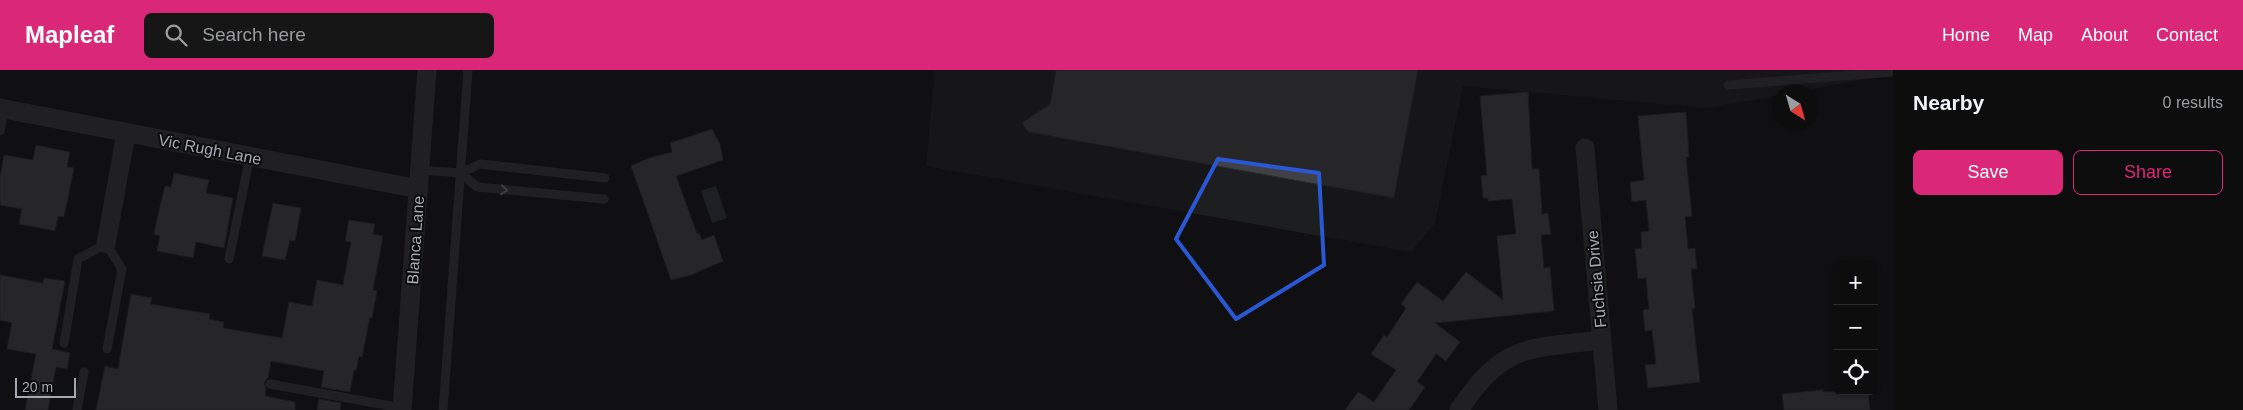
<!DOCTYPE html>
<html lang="en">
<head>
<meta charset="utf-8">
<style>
	:root { --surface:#0d0d0e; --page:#161617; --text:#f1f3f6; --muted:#9a9c9e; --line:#2d2d2e; --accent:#db2777 }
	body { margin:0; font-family:Helvetica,sans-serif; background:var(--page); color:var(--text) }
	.controls { position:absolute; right:15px; bottom:15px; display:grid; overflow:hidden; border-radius:8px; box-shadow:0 1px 4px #0004 }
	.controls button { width:45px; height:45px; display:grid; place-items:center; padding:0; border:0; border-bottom:1px solid var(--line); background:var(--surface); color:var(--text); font:25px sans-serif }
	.compass { position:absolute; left:1773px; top:15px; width:45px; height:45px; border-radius:50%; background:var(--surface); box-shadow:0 1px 4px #0004; rotate:143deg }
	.scale { position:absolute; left:15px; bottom:12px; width:61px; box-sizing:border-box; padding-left:5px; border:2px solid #a3a8b3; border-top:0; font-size:14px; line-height:18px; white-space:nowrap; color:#a3a8b3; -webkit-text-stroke:4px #0c0c0e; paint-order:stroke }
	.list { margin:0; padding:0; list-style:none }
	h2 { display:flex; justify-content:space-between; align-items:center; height:65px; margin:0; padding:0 20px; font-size:21px }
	h2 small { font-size:16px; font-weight:400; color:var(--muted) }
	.actions { display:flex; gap:10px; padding:15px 20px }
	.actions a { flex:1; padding:11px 0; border:1px solid var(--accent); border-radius:8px; text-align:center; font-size:18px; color:var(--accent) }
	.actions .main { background:var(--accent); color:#fff }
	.icon { flex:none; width:28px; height:28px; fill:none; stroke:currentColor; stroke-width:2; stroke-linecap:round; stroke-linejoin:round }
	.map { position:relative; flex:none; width:1893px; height:340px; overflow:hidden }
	header { display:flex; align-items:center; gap:30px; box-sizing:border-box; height:70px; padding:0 25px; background:var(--accent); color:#fff }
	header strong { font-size:24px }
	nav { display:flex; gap:28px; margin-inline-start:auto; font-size:18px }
	.search { width:350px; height:45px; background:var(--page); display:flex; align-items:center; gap:12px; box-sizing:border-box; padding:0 18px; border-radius:8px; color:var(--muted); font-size:19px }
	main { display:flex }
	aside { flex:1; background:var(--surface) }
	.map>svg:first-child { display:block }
	.built { fill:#1d1e20 }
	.water { fill:#2a3238 }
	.building { fill:#404146; stroke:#2b2b2f }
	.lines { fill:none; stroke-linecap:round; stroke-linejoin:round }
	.lane { stroke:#333438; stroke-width:9 }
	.street { stroke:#333438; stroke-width:19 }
	.oneway { stroke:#71747c }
	.marked { fill:none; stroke:#2a57d4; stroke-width:4; stroke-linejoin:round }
	.labels { text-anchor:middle; stroke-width:4; stroke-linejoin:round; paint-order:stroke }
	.street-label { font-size:16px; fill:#a3a8b3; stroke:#0c0c0e }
</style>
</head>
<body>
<header>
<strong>Mapleaf</strong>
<div class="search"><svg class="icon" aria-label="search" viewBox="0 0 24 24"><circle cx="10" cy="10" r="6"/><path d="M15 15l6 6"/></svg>Search here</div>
<nav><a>Home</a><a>Map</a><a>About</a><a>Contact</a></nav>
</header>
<main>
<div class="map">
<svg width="1893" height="340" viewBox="0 0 1893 340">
	<rect width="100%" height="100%" fill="#111113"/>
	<polygon class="built" points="935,0 1893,0 1893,4 1795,22 1780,22 1780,25 1709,38 1463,16 1435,153 1411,182 926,96"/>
	<polygon class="water" points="716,116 727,148 712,153 701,121"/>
	<g class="building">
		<polygon points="1056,0 1418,0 1394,128 1028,62 1022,53 1050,34"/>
		<polygon points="1528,22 1532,99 1539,99 1542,144 1548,143 1551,164 1541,165 1544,198 1550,197 1554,241 1435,253 1460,272 1446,291 1436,284 1417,312 1425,317 1409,340 1345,340 1358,322 1374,332 1396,300 1371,284 1384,265 1387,267 1406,238 1401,234 1417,212 1443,231 1466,202 1503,230 1497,166 1516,164 1512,129 1488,131 1488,128 1483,128 1481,106 1487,105 1480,26"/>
		<polygon points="1686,42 1689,87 1686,87 1692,146 1685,147 1688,179 1695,178 1697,199 1691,199 1695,238 1692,239 1700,312 1648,318 1645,295 1656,294 1652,260 1645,261 1643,240 1649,239 1646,208 1638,209 1635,179 1642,178 1641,162 1649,161 1646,130 1632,132 1630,112 1644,110 1638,46"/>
		<polygon points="712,59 720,74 723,90 676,106 697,164 699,163 702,170 714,165 723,191 691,205 671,210 631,96 649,88 672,82 670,73"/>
		<polygon points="36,75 70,82 67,97 74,98 64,147 58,146 55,161 19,154 22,139 0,135 0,107 4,85 33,90"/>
		<polygon points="174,103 209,110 206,123 233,128 224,178 196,172 193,188 157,181 160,166 154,164 158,145 165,116 171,117"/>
		<polygon points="273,133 301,138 295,171 290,170 285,190 262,186"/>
		<polygon points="349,150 375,154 373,164 383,166 373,220 377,221 372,248 370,247 362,287 359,286 356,301 354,300 350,322 321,317 324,301 271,291 268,308 264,312 266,319 265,326 295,332 295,340 96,340 105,296 118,299 131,224 152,228 150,234 210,244 209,249 224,252 223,258 282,268 289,232 312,236 317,210 343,215 351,172 345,171"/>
		<polygon points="0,205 43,213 44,208 65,211 52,279 70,283 67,299 56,297 48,340 25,340 36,284 7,279 12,253 0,250"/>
		<polygon points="1823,320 1823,322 1868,321 1870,340 1784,340 1782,324"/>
		<polygon points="319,329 341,333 340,340 317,340"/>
	</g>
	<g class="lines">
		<g class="lane">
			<polyline points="1728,15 1893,2"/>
			<polyline points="0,61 4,39"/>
			<polyline points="420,100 461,103 480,94 605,108"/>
			<polyline points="461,103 477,117 604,129"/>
			<polyline points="229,189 250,86"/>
			<polyline points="64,273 78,189 106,174 122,199 107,279"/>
			<polyline points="270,314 402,338"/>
			<polyline points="77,340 84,302"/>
			<polyline points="443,340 468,0"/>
		</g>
		<g class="street">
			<polyline points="0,38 419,119"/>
			<polyline points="1585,78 1608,340"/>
			<polyline points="106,174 126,63"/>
			<polyline points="402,340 427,0"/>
			<path d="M1459,340C1504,273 1527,279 1601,270"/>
		</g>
	</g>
	<defs><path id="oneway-chevron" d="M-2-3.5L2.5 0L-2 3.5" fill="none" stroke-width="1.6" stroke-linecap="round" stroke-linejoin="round" transform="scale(1.25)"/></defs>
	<use class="oneway" href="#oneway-chevron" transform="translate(504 120) rotate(6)"/>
	<path d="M0 0H1893V340H0ZM1218,89L1319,103L1324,195L1236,249L1176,169Z" fill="#111113" fill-opacity=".55" fill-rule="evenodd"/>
	<path class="marked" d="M1218,89L1319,103L1324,195L1236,249L1176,169Z"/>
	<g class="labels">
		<g class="street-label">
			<text transform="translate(210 79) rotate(11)" y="6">Vic Rugh Lane</text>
			<text transform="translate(415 170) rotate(-86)" y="6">Blanca Lane</text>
			<text transform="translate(1596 209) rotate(-95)" y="6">Fuchsia Drive</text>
		</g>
	</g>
</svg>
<div class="controls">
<button>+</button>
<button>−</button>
<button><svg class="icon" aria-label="locate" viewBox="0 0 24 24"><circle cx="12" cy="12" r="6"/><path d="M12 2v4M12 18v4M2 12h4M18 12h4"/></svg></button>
</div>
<svg class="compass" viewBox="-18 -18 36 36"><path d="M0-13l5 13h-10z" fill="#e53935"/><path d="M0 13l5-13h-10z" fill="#9a9c9e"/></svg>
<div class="scale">20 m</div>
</div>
<aside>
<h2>Nearby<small>0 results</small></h2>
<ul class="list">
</ul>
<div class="actions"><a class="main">Save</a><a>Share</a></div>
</aside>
</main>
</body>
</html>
